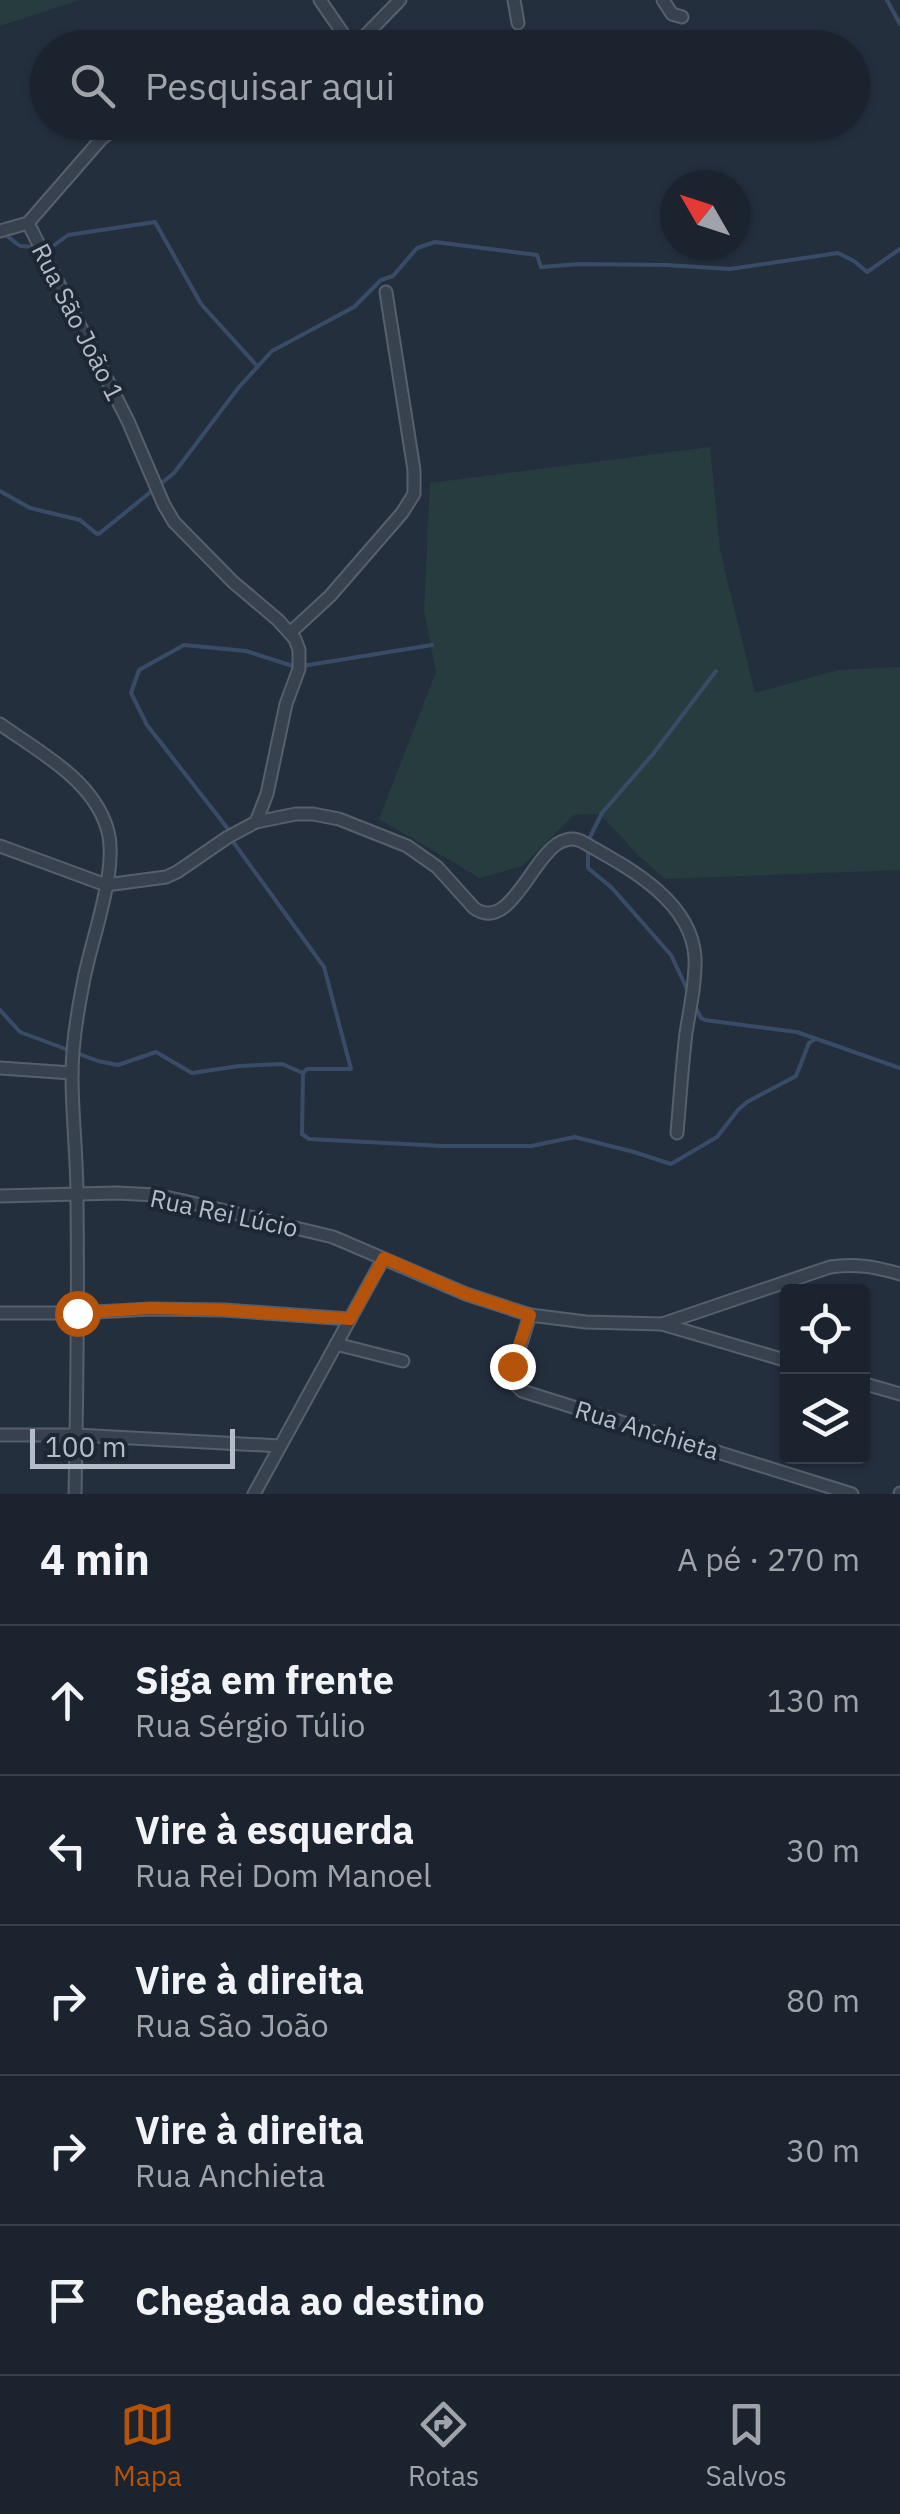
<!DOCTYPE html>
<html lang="pt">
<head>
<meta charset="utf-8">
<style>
	:root { --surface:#1b232e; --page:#282f3a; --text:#f1f3f6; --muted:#a0a4aa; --line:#39404a; --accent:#b45309 }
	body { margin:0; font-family:"IBM Plex Sans",sans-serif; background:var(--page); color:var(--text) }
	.controls { position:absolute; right:30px; bottom:30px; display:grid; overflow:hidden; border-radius:10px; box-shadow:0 2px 8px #0004 }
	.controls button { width:90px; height:90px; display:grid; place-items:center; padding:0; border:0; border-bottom:2px solid var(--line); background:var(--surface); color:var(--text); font:50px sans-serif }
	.compass { position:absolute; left:660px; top:170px; width:90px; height:90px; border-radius:50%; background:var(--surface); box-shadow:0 2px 8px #0004; rotate:309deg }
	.scale { position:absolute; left:30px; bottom:25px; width:205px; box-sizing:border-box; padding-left:10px; border:5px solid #b4bcc9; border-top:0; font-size:28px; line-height:35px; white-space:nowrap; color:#b4bcc9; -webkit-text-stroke:8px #1d2633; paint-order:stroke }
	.stop { position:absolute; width:30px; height:30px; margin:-22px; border:8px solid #b45309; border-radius:50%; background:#fff }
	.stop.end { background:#b45309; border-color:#fff; box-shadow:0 2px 10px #0008 }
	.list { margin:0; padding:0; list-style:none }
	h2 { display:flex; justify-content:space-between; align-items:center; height:130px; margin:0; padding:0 40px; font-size:42px }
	h2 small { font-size:32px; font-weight:400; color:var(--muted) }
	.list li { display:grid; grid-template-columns:65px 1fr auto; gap:30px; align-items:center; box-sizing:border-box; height:150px; padding:0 40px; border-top:2px solid var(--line) }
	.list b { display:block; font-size:38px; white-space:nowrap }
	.list p { margin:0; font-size:32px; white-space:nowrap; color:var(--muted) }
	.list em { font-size:32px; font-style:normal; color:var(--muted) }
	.icon { flex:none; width:55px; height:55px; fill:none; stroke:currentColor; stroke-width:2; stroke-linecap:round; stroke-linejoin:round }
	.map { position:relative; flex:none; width:900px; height:1494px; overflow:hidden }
	.search { position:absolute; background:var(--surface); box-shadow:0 2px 8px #0004; left:30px; right:30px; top:30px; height:110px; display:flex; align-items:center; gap:25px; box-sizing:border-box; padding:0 35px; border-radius:55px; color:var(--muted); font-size:38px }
	.sheet { height:880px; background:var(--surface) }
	nav { display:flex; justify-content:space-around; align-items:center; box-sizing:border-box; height:140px; border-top:2px solid var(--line); background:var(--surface); font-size:28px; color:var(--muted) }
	nav a { display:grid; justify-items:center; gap:5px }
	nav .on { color:var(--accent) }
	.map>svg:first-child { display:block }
	.green { fill:#263c3f }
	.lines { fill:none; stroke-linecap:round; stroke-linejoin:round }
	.stream { stroke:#394c67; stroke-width:4 }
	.minor-casing { stroke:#565f6c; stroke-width:15 }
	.minor { stroke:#38414e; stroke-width:11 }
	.route { stroke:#b45309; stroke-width:12 }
	.labels { text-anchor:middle; stroke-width:8; stroke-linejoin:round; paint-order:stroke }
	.street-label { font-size:25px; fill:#b4bcc9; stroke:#1d2633 }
</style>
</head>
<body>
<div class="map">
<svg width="900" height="1494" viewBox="0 0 900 1494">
	<rect width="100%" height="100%" fill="#242f3e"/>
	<g class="green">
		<polygon points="0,0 80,0 0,26"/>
		<polygon points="710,447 720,550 755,693 838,670 900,667 900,870 665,879 638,855 600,814 574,815 522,866 480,878 379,819 436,672 424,611 430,483"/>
	</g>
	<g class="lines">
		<g class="stream">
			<polyline points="887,0 900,24"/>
			<polyline points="3,233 20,246 47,248 53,246 68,235 155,222 201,304 258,367"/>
			<polyline points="0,491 30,508 80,520 97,534 100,533 174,473 239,387 272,351 354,307 381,280 393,276 417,248 435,242 537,255 541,267 580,264 667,265 730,269 838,253 854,261 867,272 900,249"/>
			<polyline points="588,841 602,813 653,754 716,671"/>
			<polyline points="588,850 588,868 612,888 671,955 689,993"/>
			<polyline points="695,1006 701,1018 705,1020 797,1032 900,1068"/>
			<polyline points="0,1010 20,1032 98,1061 118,1065 156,1052 192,1073 239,1066 282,1064 303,1073 307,1069 351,1069 324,967 231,839 228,829 147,725 131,693 139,670 184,645 246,651 296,667 432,645"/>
			<polyline points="303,1073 302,1134 309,1139 443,1146 531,1146 575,1137 634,1152 671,1164 717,1137 738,1110 747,1102 796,1076 809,1043 815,1039"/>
		</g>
		<defs>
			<g id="minor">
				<polyline points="320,0 353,48"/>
				<polyline points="514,0 518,23"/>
				<polyline points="663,0 672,14 682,17"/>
				<polyline points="353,48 400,0"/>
				<polyline points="28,223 128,421 164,505 174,522 233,582 278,620 295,639 299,650 299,669 286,704 267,794 256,822"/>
				<polyline points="0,231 28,223 102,138 119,126 128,122"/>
				<polyline points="291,632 330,596 402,513 414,494 414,470 386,292"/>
				<path d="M0,724C39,752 92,779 107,828C120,868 90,942 83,984C77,1014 72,1045 72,1075C72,1116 77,1156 77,1197C78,1296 77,1395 75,1494"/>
				<path d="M0,846L106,885L166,877L177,872L228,837L256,822L296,814H313L339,819L407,846L437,867L474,908C512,935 534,847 566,840C572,838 575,839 581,841C625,866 691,899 695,957C696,982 690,1008 686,1033C682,1066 680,1100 677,1133"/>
				<polyline points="0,1068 72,1073"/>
				<path d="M0,1196L117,1193L156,1195L184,1201L333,1237L466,1294L530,1315L586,1322L662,1324L830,1267C856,1263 876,1267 900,1274"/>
				<polyline points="0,1313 77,1313 151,1309 224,1310 350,1319"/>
				<polyline points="530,1315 511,1375 513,1382 522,1391 852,1494"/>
				<polyline points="662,1324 788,1361"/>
				<polyline points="336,1344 403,1361"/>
				<polyline points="862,1383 900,1394"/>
				<polyline points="0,1435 76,1435 280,1446"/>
				<polyline points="254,1494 383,1259"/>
				<polyline points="900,1494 900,1493"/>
			</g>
		</defs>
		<use href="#minor" class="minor-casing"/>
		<use href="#minor" class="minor"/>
	</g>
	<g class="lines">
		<polyline class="route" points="77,1313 151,1308 224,1310 350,1319 384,1258 466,1294 530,1315 512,1366"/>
	</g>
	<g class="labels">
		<g class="street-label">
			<text transform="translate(78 322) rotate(63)" y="9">Rua São João 1</text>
			<text transform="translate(224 1213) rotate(12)" y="9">Rua Rei Lúcio</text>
			<text transform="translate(647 1430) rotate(17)" y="9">Rua Anchieta</text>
		</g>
	</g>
</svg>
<div class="controls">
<button><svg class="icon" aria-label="locate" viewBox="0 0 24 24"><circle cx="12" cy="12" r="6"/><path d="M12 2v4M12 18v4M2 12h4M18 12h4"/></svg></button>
<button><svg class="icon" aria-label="layers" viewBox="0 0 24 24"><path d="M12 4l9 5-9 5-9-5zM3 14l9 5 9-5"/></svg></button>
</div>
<svg class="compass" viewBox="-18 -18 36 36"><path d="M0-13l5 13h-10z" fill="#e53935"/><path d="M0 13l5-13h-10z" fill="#a0a4aa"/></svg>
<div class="scale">100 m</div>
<div class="stop" style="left:77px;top:1313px"></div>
<div class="stop end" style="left:512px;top:1366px"></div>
<div class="search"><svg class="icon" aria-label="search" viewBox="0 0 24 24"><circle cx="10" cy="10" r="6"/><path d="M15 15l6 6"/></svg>Pesquisar aqui</div>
</div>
<section class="sheet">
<h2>4 min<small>A pé · 270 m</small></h2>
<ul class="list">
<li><svg class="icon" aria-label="ahead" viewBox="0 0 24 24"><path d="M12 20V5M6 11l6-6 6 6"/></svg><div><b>Siga em frente</b><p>Rua Sérgio Túlio</p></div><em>130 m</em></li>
<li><svg class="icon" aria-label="left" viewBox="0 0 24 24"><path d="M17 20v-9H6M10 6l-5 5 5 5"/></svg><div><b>Vire à esquerda</b><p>Rua Rei Dom Manoel</p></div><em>30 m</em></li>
<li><svg class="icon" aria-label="right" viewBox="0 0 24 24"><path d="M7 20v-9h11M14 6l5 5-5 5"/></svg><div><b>Vire à direita</b><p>Rua São João</p></div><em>80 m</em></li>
<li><svg class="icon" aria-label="right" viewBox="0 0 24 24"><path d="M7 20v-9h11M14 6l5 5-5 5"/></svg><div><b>Vire à direita</b><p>Rua Anchieta</p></div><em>30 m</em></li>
<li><svg class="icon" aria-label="arrive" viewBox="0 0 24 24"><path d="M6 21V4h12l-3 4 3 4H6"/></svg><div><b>Chegada ao destino</b></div></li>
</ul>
</section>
<nav>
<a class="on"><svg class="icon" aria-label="map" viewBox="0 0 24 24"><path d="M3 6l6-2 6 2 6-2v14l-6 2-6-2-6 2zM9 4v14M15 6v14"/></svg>Mapa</a>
<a><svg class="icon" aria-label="directions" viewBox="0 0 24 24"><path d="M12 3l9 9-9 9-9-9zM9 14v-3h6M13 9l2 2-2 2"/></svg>Rotas</a>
<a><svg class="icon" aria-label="saved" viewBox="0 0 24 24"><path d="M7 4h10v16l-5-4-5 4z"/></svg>Salvos</a>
</nav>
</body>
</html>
